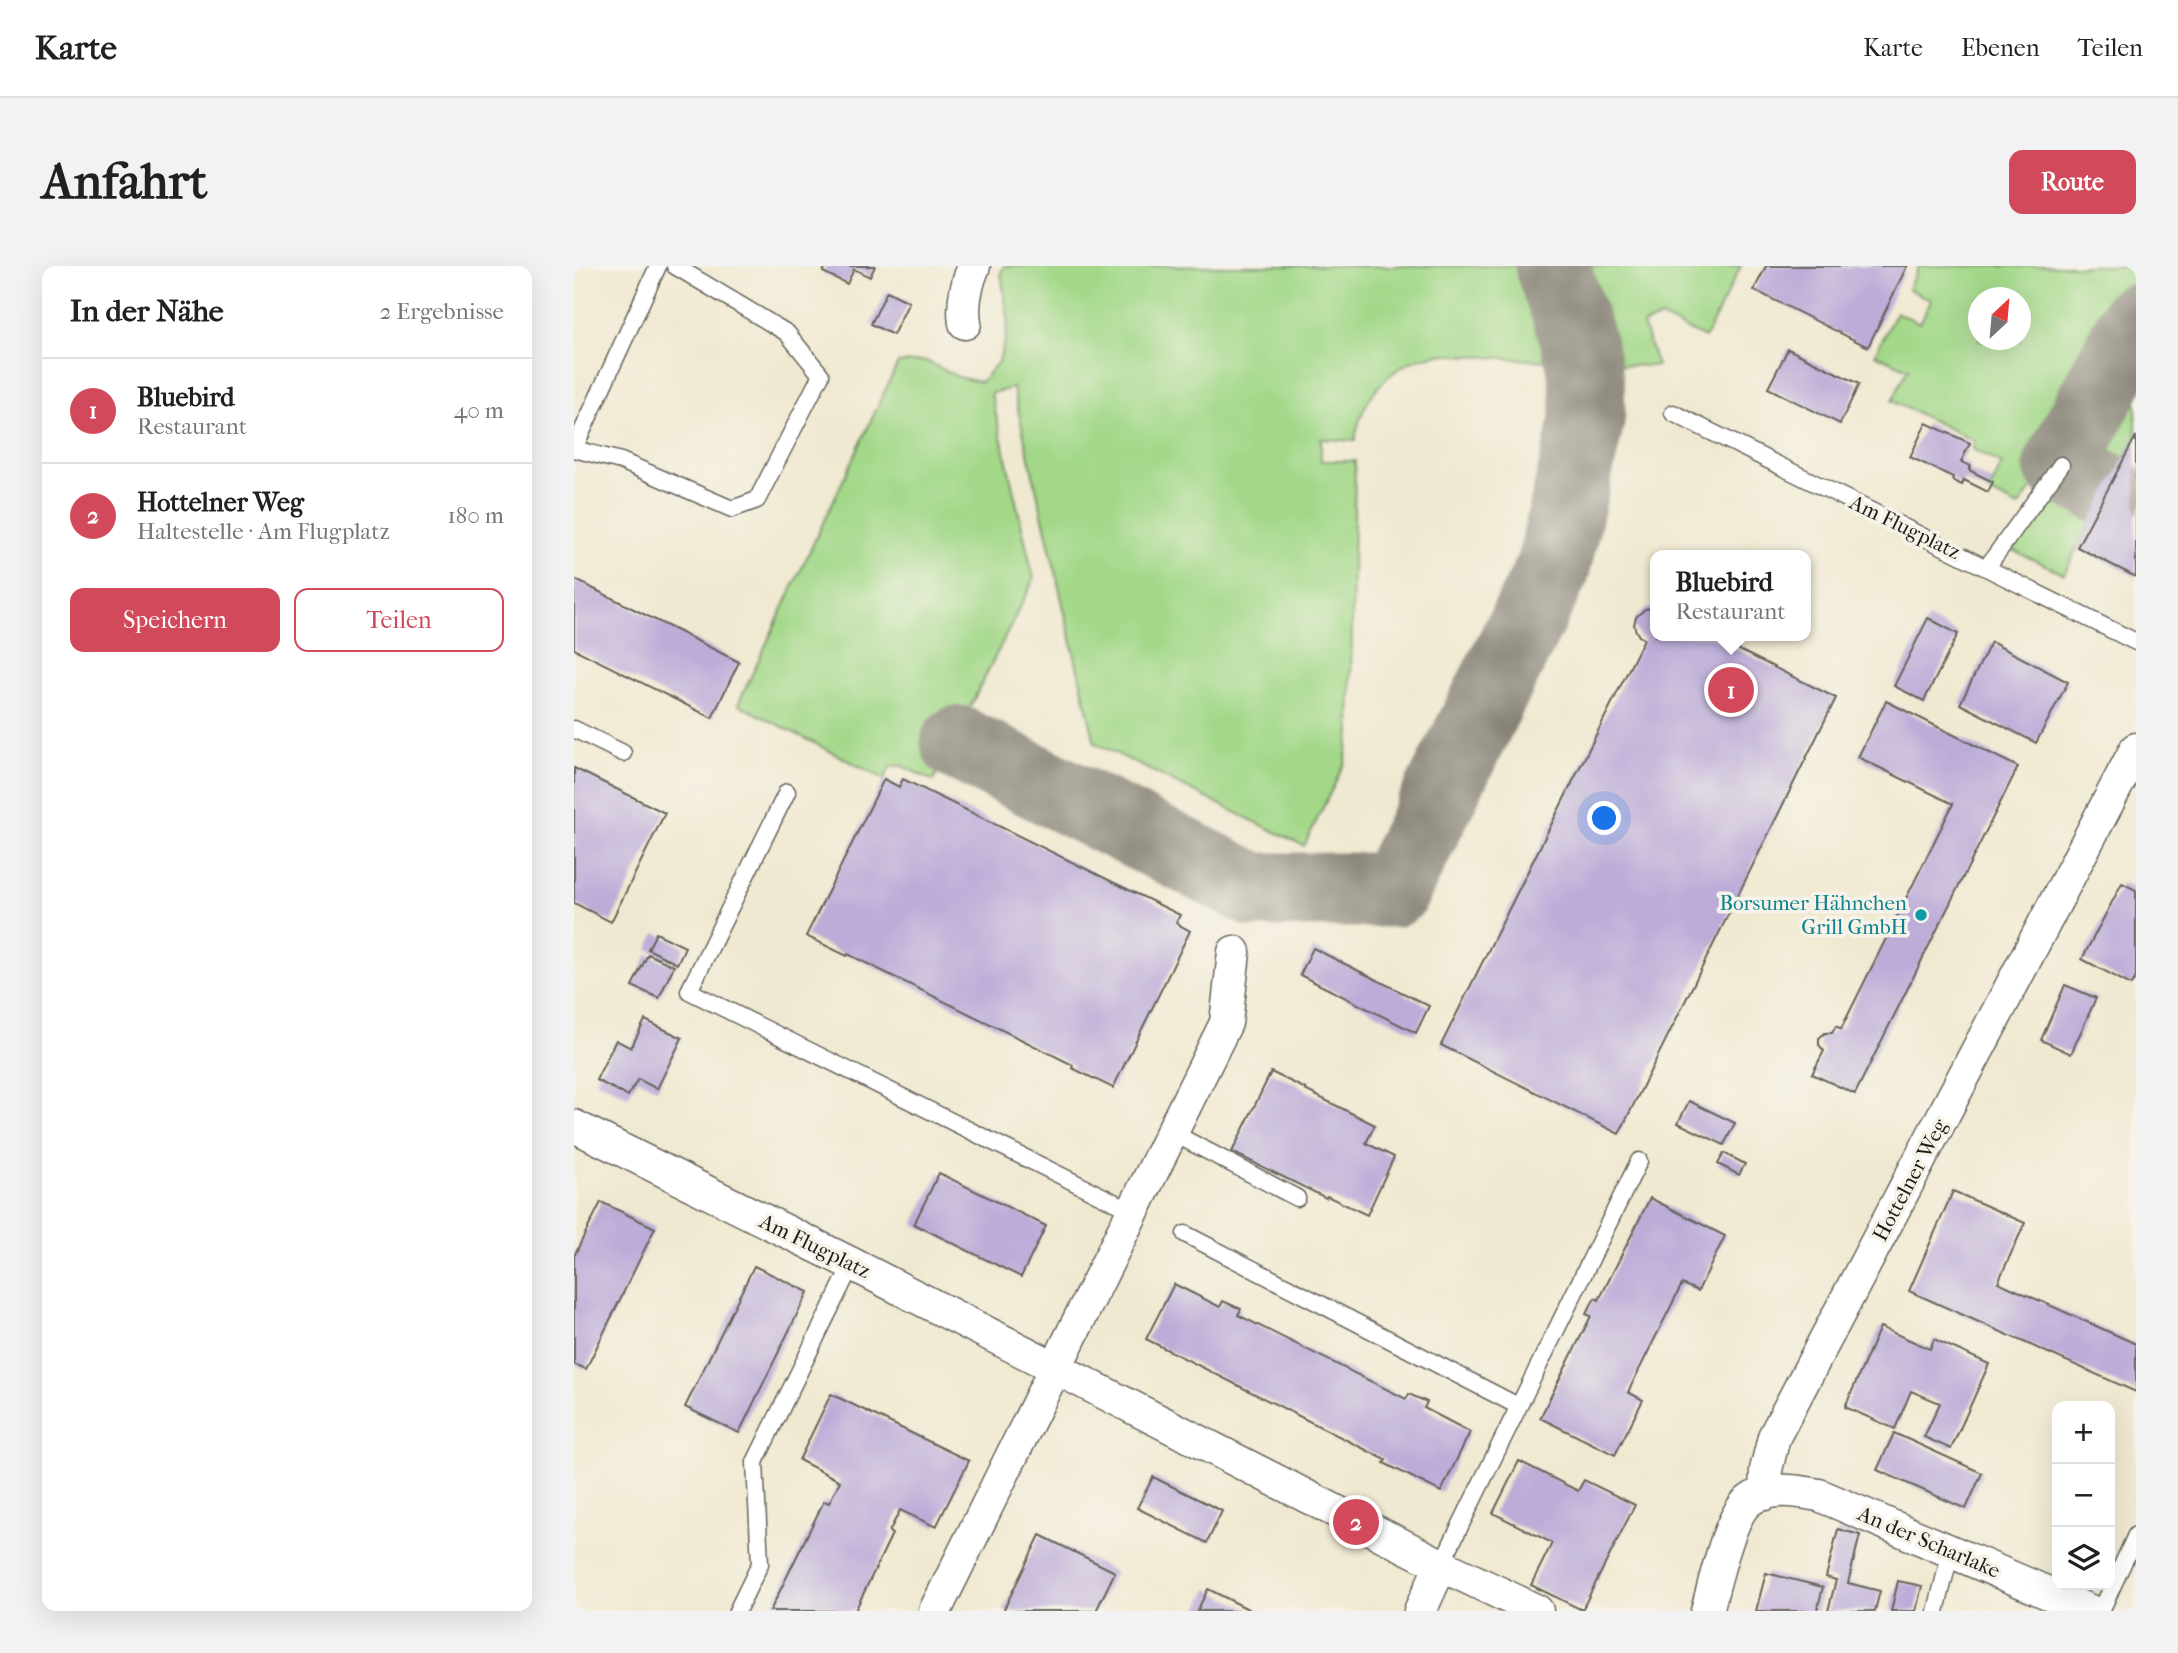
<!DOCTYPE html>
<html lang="de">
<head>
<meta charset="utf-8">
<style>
	:root { --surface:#fff; --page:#f2f2f2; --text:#202124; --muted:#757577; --line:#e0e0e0; --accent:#d1495b }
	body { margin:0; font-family:"IM FELL French Canon",serif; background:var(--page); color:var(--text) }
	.controls { position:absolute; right:21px; bottom:21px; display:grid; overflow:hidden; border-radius:14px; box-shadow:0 7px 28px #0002 }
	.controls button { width:63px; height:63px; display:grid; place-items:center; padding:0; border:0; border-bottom:2px solid var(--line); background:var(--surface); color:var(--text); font:35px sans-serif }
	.compass { position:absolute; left:1394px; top:21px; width:63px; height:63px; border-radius:50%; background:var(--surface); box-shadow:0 7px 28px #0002; rotate:26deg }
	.you { position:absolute; left:1031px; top:553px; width:24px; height:24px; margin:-18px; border:5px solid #fff; border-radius:50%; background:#1a73e8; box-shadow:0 0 0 10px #1a73e833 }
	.badge { display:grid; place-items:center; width:46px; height:46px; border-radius:50%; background:var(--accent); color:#fff; font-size:23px; font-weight:700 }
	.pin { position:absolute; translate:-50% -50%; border:4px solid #fff; box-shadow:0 2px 7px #0006 }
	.popup { position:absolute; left:1076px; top:284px; width:161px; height:91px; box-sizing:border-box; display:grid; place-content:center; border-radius:14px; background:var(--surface); filter:drop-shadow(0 2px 5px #0005); font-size:23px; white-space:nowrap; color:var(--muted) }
	.popup b { font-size:26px; color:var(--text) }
	.popup::after { content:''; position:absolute; left:50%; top:100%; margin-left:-14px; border:14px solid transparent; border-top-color:var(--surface) }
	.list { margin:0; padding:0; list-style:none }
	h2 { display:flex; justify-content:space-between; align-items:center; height:91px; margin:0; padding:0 28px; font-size:30px }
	h2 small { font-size:23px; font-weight:400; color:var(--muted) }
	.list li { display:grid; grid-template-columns:46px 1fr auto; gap:21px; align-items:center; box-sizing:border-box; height:105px; padding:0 28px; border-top:2px solid var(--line) }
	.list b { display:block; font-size:26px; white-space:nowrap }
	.list p { margin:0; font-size:23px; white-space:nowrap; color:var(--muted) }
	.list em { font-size:23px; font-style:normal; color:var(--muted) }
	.actions { display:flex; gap:14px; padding:21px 28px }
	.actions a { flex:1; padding:16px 0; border:2px solid var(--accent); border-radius:14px; text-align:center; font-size:24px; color:var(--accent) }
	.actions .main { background:var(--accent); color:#fff }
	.icon { flex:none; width:38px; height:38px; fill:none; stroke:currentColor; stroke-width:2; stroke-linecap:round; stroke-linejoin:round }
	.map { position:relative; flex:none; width:1562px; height:1345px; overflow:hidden; border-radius:14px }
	header { display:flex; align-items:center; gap:42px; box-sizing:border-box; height:98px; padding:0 35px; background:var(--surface); border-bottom:2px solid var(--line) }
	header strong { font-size:33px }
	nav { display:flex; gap:38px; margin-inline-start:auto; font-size:24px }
	.intro { display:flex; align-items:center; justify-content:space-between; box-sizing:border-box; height:168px; padding:0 42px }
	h1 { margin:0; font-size:49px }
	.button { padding:18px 32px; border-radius:14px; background:var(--accent); color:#fff; font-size:24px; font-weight:700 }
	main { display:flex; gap:42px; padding:0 42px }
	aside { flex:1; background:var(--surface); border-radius:14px; box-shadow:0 7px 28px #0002 }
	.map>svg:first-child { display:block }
	.green { fill:#a2d888; stroke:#5f7a52; stroke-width:2; fill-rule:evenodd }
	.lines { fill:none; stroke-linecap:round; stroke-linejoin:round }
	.taxiway { stroke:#868276; stroke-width:75 }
	.building { fill:#bbacd8 }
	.service-casing { stroke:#66645b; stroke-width:19 }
	.minor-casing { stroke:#66645b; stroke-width:35 }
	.service { stroke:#fff; stroke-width:16 }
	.minor { stroke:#fff; stroke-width:32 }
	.culture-dot { fill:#0f9aa8; stroke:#f7f3e8; stroke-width:2.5 }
	.labels { text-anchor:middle; stroke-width:7; stroke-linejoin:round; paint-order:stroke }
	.street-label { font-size:21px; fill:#1c1c1c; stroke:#f7f3e8 }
	.culture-label { font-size:21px; fill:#0d838f; stroke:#f7f3e8; text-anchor:end }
</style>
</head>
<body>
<header>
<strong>Karte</strong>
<nav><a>Karte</a><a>Ebenen</a><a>Teilen</a></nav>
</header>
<div class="intro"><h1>Anfahrt</h1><a class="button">Route</a></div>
<main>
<aside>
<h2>In der Nähe<small>2 Ergebnisse</small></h2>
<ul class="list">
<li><span class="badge">1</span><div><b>Bluebird</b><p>Restaurant</p></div><em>40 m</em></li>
<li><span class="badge">2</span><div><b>Hottelner Weg</b><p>Haltestelle · Am Flugplatz</p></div><em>180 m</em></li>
</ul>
<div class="actions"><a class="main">Speichern</a><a>Teilen</a></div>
</aside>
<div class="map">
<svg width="1562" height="1345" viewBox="0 0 1562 1345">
	<rect width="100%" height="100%" fill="#f7f3e8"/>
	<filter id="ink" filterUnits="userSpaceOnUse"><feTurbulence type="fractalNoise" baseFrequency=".0143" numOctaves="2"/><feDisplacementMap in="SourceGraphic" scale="14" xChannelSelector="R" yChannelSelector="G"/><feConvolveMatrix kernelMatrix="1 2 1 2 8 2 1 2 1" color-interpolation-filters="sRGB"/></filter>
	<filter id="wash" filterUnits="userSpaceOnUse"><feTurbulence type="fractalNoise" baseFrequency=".00686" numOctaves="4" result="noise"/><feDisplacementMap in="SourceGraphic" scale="28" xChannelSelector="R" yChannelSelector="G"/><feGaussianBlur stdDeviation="1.57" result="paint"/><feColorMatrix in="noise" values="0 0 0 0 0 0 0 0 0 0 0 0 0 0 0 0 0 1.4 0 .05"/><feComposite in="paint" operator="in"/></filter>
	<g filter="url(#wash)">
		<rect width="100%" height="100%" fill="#f0e9d1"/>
		<g class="green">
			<path d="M430,0H958L991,96L867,88C820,93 787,129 781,175L747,173V195H781L776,467L771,497L730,580L521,477L439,122L417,127L460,313L359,515L328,500H317L310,513L164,438L324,97L352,95L384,111L407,116L425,95L432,71L434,52L427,7Z"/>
			<polygon points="997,0 1167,0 1131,72 1087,51 1069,59 1083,100 1037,99 1030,96"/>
			<path d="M1345,0H1562V34L1473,202L1444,241L1415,226L1428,198L1398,183L1401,175L1318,135L1334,103L1301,88L1322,46L1346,57L1357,34L1334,23ZM1405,32H1447V74H1405Z"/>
			<polygon points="1546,110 1562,118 1562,171 1539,214 1509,198 1506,187"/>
			<polygon points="1499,217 1516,226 1526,238 1490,308 1439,284 1483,222 1487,219"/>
		</g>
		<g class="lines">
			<g class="taxiway">
				<polyline points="1534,224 1487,199 1562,55"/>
				<path d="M384,477L680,624H819L979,302L1013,155C1019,101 995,50 978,0"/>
			</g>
		</g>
		<g id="blocks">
			<g class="building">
				<polygon points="252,0 301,0 296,11 280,3 273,18 249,6"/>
				<polygon points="1192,0 1333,0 1294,81 1180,24"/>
				<polygon points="313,25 335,36 319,69 297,58"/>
				<polygon points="1214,83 1285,118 1266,158 1194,122"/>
				<polygon points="1352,157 1396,177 1387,196 1397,200 1395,204 1419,216 1414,226 1390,214 1388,219 1378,214 1379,211 1336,191"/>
				<polygon points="1562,170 1562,311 1503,281"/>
				<polygon points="0,313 165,396 138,452 0,383"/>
				<polygon points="1078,342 1082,343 1082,370 1137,370 1262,432 1045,868 867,779 1070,373 1065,370 1062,365 1060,359 1062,351 1071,343"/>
				<polygon points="1354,352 1384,368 1350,435 1320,420"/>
				<polygon points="1417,376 1494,416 1462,477 1386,438"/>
				<polygon points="1312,435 1444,501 1281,828 1238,808 1250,785 1245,779 1245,772 1251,767 1258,767 1262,760 1267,763 1379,538 1284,491"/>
				<polygon points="0,502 91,547 37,656 0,637"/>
				<polygon points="310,513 325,521 329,513 606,649 602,657 616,665 539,822 498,802 499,799 274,688 273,690 232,670"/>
				<polygon points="1548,617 1562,624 1562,711 1557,719 1508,693"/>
				<polygon points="82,667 111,681 103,698 74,683"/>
				<polygon points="739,682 855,740 842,767 726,709"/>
				<polygon points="74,688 100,700 85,732 58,720"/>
				<polygon points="1491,719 1522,732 1497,788 1467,774"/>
				<polygon points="71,754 108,772 83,823 64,813 54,830 22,814 42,774 57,782"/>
				<polygon points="697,806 732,823 731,824 801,859 792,877 820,891 793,949 753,930 752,932 658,886"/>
				<polygon points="1115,835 1161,857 1150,879 1104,857"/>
				<polygon points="1150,887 1171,898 1165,909 1144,898"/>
				<polygon points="365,907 472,960 447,1011 340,958"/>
				<polygon points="1379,925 1451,957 1424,1016 1562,1078 1562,1126 1335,1025"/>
				<polygon points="1076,932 1151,970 1124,1025 1108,1018 1054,1126 1069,1134 1041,1189 966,1152 1017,1050 1012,1048 1021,1032 1025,1034"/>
				<polygon points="27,936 81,962 12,1103 0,1098 0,990"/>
				<polygon points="180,1000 234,1026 165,1167 111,1141"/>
				<polygon points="600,1018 646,1041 649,1035 667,1043 664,1049 832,1133 835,1128 853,1136 850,1142 896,1166 867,1226 810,1197 812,1194 572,1073"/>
				<polygon points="1306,1061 1356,1083 1360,1073 1415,1098 1377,1183 1350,1171 1366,1137 1337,1125 1321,1163 1271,1141"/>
				<polygon points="257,1128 395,1195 362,1261 326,1244 315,1266 318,1268 281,1345 196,1345 250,1235 255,1237 266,1215 225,1194"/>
				<polygon points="1320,1167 1408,1207 1392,1243 1303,1204"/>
				<polygon points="945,1195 1004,1225 1010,1214 1061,1239 1008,1344 957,1319 978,1277 919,1247"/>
				<polygon points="579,1211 648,1245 633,1277 563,1242"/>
				<polygon points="1264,1263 1286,1269 1274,1317 1306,1325 1301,1345 1254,1345 1262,1314 1252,1311"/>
				<polygon points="466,1269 541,1306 522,1345 429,1345"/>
				<polygon points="1192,1307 1249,1321 1243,1345 1182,1345"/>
				<polygon points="1324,1315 1348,1320 1342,1345 1317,1345"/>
				<polygon points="634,1323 678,1345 623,1345"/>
			</g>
		</g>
	</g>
	<g filter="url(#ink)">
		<use href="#blocks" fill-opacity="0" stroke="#66645b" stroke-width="2"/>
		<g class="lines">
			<defs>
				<g id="service">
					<polyline points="1099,147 1562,376"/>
					<polyline points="0,183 47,195 158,243 183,234 247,109 213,67 101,0"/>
					<polyline points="0,183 84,0"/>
					<polyline points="1413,301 1487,199"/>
					<polyline points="0,463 49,487"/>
					<polyline points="213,526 115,725 558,945"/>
					<polyline points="597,866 723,932"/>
					<polyline points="611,968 944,1140"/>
					<polyline points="867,1299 1065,895"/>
					<polyline points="163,1345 186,1298 181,1196 278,998"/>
					<polyline points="1362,1345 1377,1285"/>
					<polyline points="1527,1345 1562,1269"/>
				</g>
				<g id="minor">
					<path d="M391,57C388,37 392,19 400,0"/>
					<polyline points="0,860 278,998 867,1299 963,1345"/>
					<polyline points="1191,1228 1192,1204 1200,1171 1562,483"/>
					<polyline points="361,1345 652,757 660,686"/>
					<polyline points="846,1345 867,1299"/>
					<path d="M1133,1345C1140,1320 1155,1248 1176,1234C1196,1220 1223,1225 1245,1229L1516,1345"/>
				</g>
			</defs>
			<use href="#service" class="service-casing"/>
			<use href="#minor" class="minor-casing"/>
			<use href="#service" class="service"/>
			<use href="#minor" class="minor"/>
		</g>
	</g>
	<circle class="culture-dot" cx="1347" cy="649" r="7"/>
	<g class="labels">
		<g class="street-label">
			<text transform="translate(1331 261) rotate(26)" y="7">Am Flugplatz</text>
			<text transform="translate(1336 914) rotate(-62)" y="7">Hottelner Weg</text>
			<text transform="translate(241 980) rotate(26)" y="7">Am Flugplatz</text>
			<text transform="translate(1355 1276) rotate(23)" y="7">An der Scharlake</text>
		</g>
		<g class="culture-label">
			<text x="1333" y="644">Borsumer Hähnchen<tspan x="1333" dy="24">Grill GmbH</tspan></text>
		</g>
	</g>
</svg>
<div class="controls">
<button>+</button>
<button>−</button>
<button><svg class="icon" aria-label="layers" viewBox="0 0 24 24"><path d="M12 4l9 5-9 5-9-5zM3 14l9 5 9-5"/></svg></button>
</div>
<svg class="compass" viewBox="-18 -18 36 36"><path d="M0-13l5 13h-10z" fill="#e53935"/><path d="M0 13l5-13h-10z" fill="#757577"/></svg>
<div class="you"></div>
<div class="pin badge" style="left:1157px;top:424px">1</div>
<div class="popup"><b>Bluebird</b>Restaurant</div>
<div class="pin badge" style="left:782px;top:1256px">2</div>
</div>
</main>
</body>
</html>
